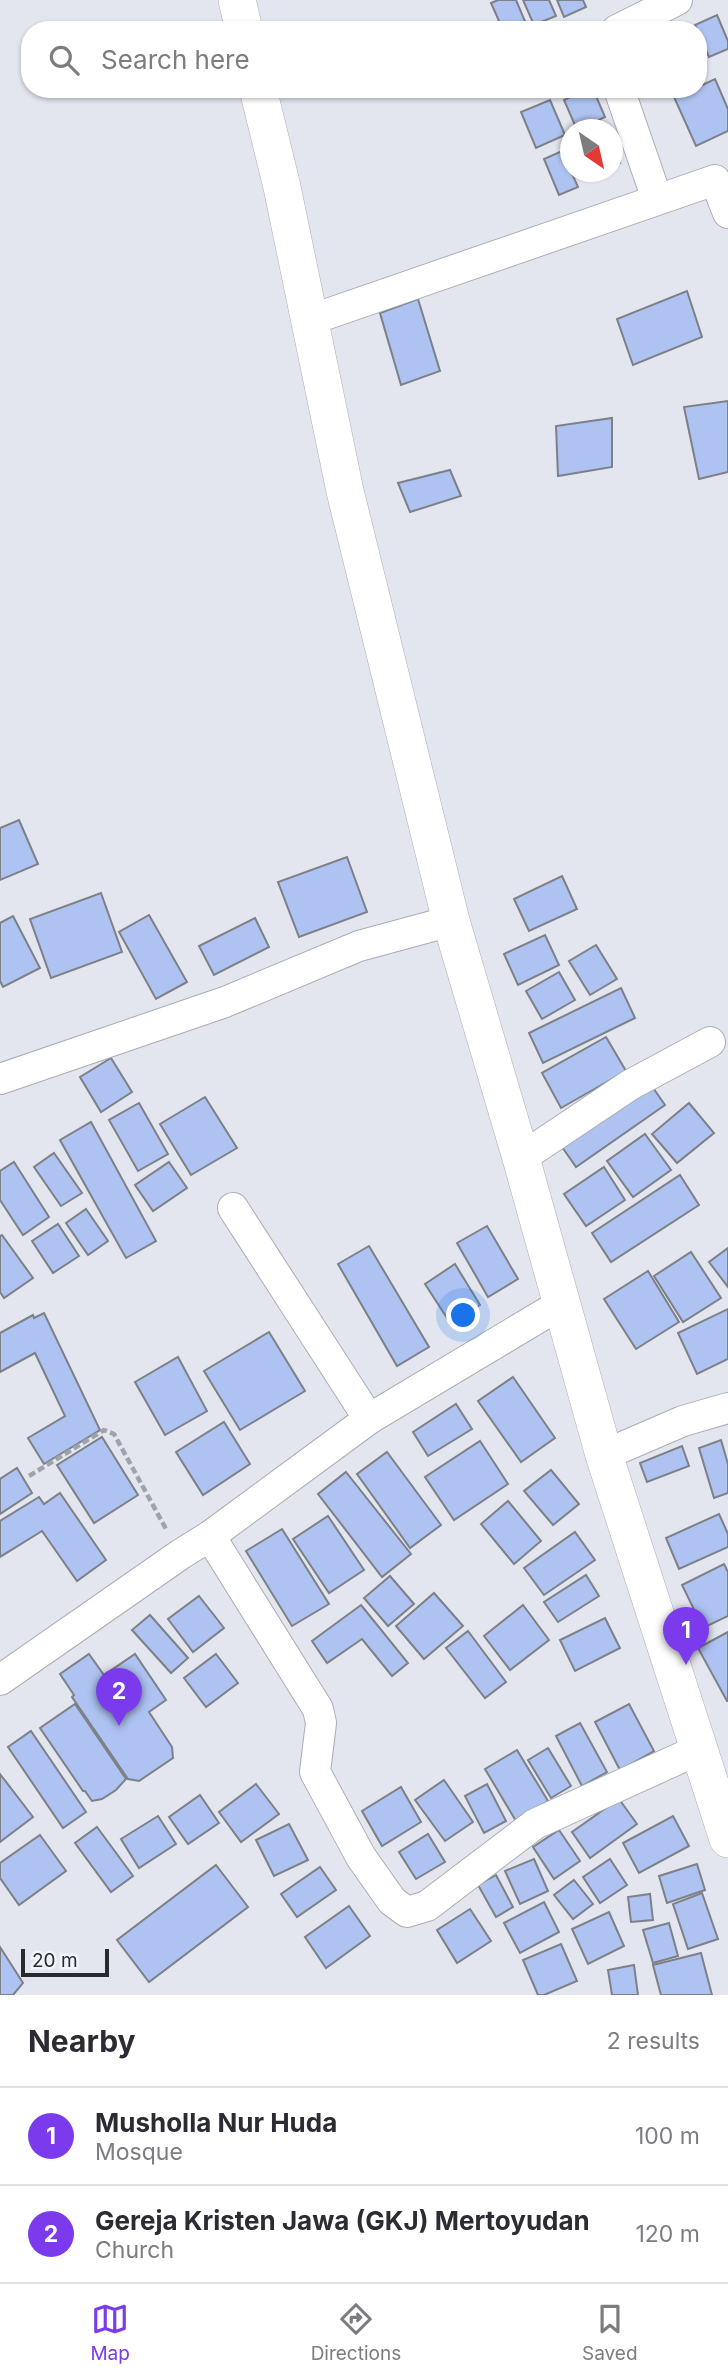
<!DOCTYPE html>
<html lang="en">
<head>
<meta charset="utf-8">
<style>
	:root { --surface:#fff; --page:#f2f2f3; --text:#2b2b33; --muted:#7c7c81; --line:#e1e1e2; --accent:#7c3aed }
	body { margin:0; font-family:Inter,sans-serif; background:var(--page); color:var(--text) }
	.compass { position:absolute; left:560px; top:119px; width:63px; height:63px; border-radius:50%; background:var(--surface); box-shadow:0 2px 5px #0004; rotate:146deg }
	.scale { position:absolute; left:21px; bottom:18px; width:88px; box-sizing:border-box; padding-left:7px; border:4px solid #282a2d; border-top:0; font-size:19px; line-height:24px; white-space:nowrap; color:#282a2d; -webkit-text-stroke:5px #f0f4fc; paint-order:stroke }
	.you { position:absolute; left:464px; top:1316px; width:24px; height:24px; margin:-18px; border:5px solid #fff; border-radius:50%; background:#1a73e8; box-shadow:0 0 0 10px #1a73e833 }
	.badge { display:grid; place-items:center; width:46px; height:46px; border-radius:50%; background:var(--accent); color:#fff; font-size:23px; font-weight:700 }
	.pin { position:absolute; translate:-50% -58px; filter:drop-shadow(0 2px 4px #0008) }
	.pin::after { content:''; position:absolute; top:37px; width:24px; height:21px; background:inherit; clip-path:polygon(0 0,100% 0,50% 100%) }
	.list { margin:0; padding:0; list-style:none }
	h2 { display:flex; justify-content:space-between; align-items:center; height:91px; margin:0; padding:0 28px; font-size:30px }
	h2 small { font-size:23px; font-weight:400; color:var(--muted) }
	.list li { display:grid; grid-template-columns:46px 1fr auto; gap:21px; align-items:center; box-sizing:border-box; height:98px; padding:0 28px; border-top:2px solid var(--line) }
	.list b { display:block; font-size:26px; white-space:nowrap }
	.list p { margin:0; font-size:23px; white-space:nowrap; color:var(--muted) }
	.list em { font-size:23px; font-style:normal; color:var(--muted) }
	.icon { flex:none; width:38px; height:38px; fill:none; stroke:currentColor; stroke-width:2; stroke-linecap:round; stroke-linejoin:round }
	.map { position:relative; flex:none; width:728px; height:1995px; overflow:hidden }
	.search { position:absolute; background:var(--surface); box-shadow:0 2px 5px #0004; left:21px; right:21px; top:21px; height:77px; display:flex; align-items:center; gap:18px; box-sizing:border-box; padding:0 24px; border-radius:28px; color:var(--muted); font-size:26px }
	.sheet { height:287px; background:var(--surface) }
	nav { display:flex; justify-content:space-around; align-items:center; box-sizing:border-box; height:98px; border-top:2px solid var(--line); background:var(--surface); font-size:19px; color:var(--muted) }
	nav a { display:grid; justify-items:center; gap:4px }
	nav .on { color:var(--accent) }
	.map>svg:first-child { display:block }
	.building { fill:#aec3f2; stroke:#7d8087; stroke-width:2 }
	.lines { fill:none; stroke-linecap:round; stroke-linejoin:round }
	.minor-casing { stroke:#a9adb4; stroke-width:32 }
	.tertiary-casing { stroke:#a9adb4; stroke-width:38 }
	.path { stroke:#9fa2a9; stroke-width:4.5; stroke-dasharray:7 3.5; stroke-linecap:butt }
	.minor { stroke:#fff; stroke-width:30 }
	.tertiary { stroke:#fff; stroke-width:37 }
</style>
</head>
<body>
<div class="map">
<svg width="728" height="1995" viewBox="0 0 728 1995">
	<rect width="100%" height="100%" fill="#e3e6ef"/>
	<g class="building">
		<polygon points="498,0 516,0 527,26 519,30 503,30 491,3"/>
		<polygon points="523,0 549,0 556,16 534,25"/>
		<polygon points="557,0 583,0 586,7 564,17"/>
		<polygon points="717,15 728,41 728,49 709,57 695,25"/>
		<polygon points="715,79 728,109 728,131 696,146 674,97 692,89 698,89 698,87"/>
		<polygon points="587,89 593,89 605,117 577,130 564,100"/>
		<polygon points="550,100 565,135 536,148 521,112"/>
		<polygon points="612,145 620,163 612,166"/>
		<polygon points="562,151 578,187 559,195 544,159"/>
		<polygon points="687,291 702,337 633,365 617,319"/>
		<polygon points="418,299 440,371 401,385 380,313"/>
		<polygon points="728,401 728,472 699,479 684,407"/>
		<polygon points="612,418 612,467 558,476 556,426"/>
		<polygon points="450,470 461,496 410,512 398,483"/>
		<polygon points="19,820 38,864 0,880 0,828"/>
		<polygon points="347,857 367,912 299,937 278,882"/>
		<polygon points="562,876 577,909 529,931 514,899"/>
		<polygon points="101,893 122,952 51,978 30,919"/>
		<polygon points="149,915 187,982 156,999 119,932"/>
		<polygon points="13,916 40,968 3,987 0,981 0,923"/>
		<polygon points="255,918 269,947 214,975 199,946"/>
		<polygon points="545,935 559,965 518,985 504,954"/>
		<polygon points="596,945 617,979 590,995 569,961"/>
		<polygon points="559,972 575,1000 542,1019 526,991"/>
		<polygon points="621,988 635,1018 543,1063 529,1033"/>
		<polygon points="606,1037 626,1071 561,1108 542,1073"/>
		<polygon points="111,1058 132,1092 101,1112 80,1077"/>
		<polygon points="649,1082 665,1105 576,1167 560,1144"/>
		<polygon points="205,1097 237,1148 191,1175 160,1124"/>
		<polygon points="139,1103 168,1154 138,1171 109,1120"/>
		<polygon points="689,1103 714,1133 677,1163 652,1134"/>
		<polygon points="91,1122 156,1241 126,1258 60,1140"/>
		<polygon points="645,1134 671,1170 633,1197 607,1161"/>
		<polygon points="54,1153 82,1193 61,1206 34,1167"/>
		<polygon points="14,1162 49,1217 23,1235 0,1200 0,1171"/>
		<polygon points="169,1162 187,1188 153,1211 135,1185"/>
		<polygon points="604,1167 625,1200 586,1226 564,1194"/>
		<polygon points="680,1175 699,1205 611,1262 592,1233"/>
		<polygon points="86,1209 108,1241 88,1255 66,1223"/>
		<polygon points="58,1224 79,1256 53,1273 32,1241"/>
		<polygon points="487,1226 518,1279 488,1297 457,1243"/>
		<polygon points="2,1235 33,1278 4,1298 0,1292 0,1236"/>
		<polygon points="369,1246 429,1347 397,1366 338,1264"/>
		<polygon points="728,1248 728,1287 709,1262"/>
		<polygon points="691,1252 721,1298 683,1322 654,1276"/>
		<polygon points="455,1264 480,1305 451,1324 425,1284"/>
		<polygon points="648,1271 679,1322 636,1349 604,1299"/>
		<polygon points="728,1309 728,1359 697,1374 678,1333"/>
		<polygon points="44,1313 100,1430 44,1464 28,1438 65,1416 35,1353 0,1372 0,1333 33,1315 34,1318"/>
		<polygon points="269,1332 305,1391 240,1430 204,1371"/>
		<polygon points="178,1357 207,1411 165,1435 135,1382"/>
		<polygon points="513,1377 555,1438 521,1462 478,1401"/>
		<polygon points="456,1404 472,1429 428,1456 413,1432"/>
		<polygon points="224,1422 250,1464 203,1495 176,1452"/>
		<polygon points="102,1437 138,1495 94,1523 57,1465"/>
		<polygon points="721,1440 728,1464 728,1493 714,1498 699,1448"/>
		<polygon points="480,1441 508,1484 454,1520 425,1477"/>
		<polygon points="682,1446 689,1466 647,1482 640,1463"/>
		<polygon points="387,1452 441,1525 410,1548 357,1474"/>
		<polygon points="17,1468 32,1493 0,1514 0,1479"/>
		<polygon points="551,1470 579,1504 553,1525 524,1491"/>
		<polygon points="346,1472 411,1554 382,1577 318,1494"/>
		<polygon points="60,1493 106,1560 77,1581 42,1531 0,1557 0,1521 39,1497 44,1504"/>
		<polygon points="508,1501 541,1541 514,1564 481,1524"/>
		<polygon points="719,1514 728,1534 728,1547 679,1569 666,1538"/>
		<polygon points="328,1516 364,1570 329,1593 293,1539"/>
		<polygon points="282,1529 329,1604 292,1626 246,1551"/>
		<polygon points="575,1532 595,1560 544,1595 524,1568"/>
		<polygon points="724,1564 728,1572 728,1616 703,1628 682,1585"/>
		<polygon points="586,1575 599,1596 558,1622 544,1602"/>
		<polygon points="390,1576 414,1604 388,1626 364,1598"/>
		<polygon points="434,1593 463,1626 424,1659 396,1626"/>
		<polygon points="199,1596 224,1628 193,1652 168,1619"/>
		<polygon points="361,1605 408,1663 392,1676 362,1639 327,1663 312,1641"/>
		<polygon points="523,1605 549,1640 510,1670 484,1636"/>
		<polygon points="150,1615 188,1658 171,1673 132,1630"/>
		<polygon points="605,1618 620,1648 575,1671 560,1640"/>
		<polygon points="468,1631 506,1682 485,1698 446,1648"/>
		<polygon points="728,1632 728,1701 727,1701 698,1648"/>
		<polygon points="89,1654 104,1675 135,1654 166,1700 149,1712 172,1747 173,1758 139,1781 128,1779 72,1697 74,1695 60,1674"/>
		<polygon points="216,1654 238,1683 206,1707 184,1678"/>
		<polygon points="75,1704 126,1779 116,1790 102,1799 92,1801 85,1791 83,1791 40,1728"/>
		<polygon points="629,1704 654,1751 620,1770 595,1722"/>
		<polygon points="580,1723 607,1772 582,1786 556,1736"/>
		<polygon points="31,1731 86,1812 63,1828 8,1747"/>
		<polygon points="548,1748 571,1786 551,1798 528,1760"/>
		<polygon points="517,1750 548,1801 516,1821 485,1769"/>
		<polygon points="0,1774 33,1817 0,1842"/>
		<polygon points="444,1780 473,1822 445,1841 415,1800"/>
		<polygon points="256,1784 279,1814 241,1842 219,1812"/>
		<polygon points="487,1784 506,1821 484,1833 465,1796"/>
		<polygon points="401,1787 421,1822 382,1846 362,1811"/>
		<polygon points="200,1795 219,1823 188,1844 169,1817"/>
		<polygon points="619,1799 637,1824 590,1858 572,1832"/>
		<polygon points="158,1816 176,1844 139,1868 121,1839"/>
		<polygon points="673,1816 689,1846 639,1873 623,1843"/>
		<polygon points="289,1824 308,1860 274,1876 256,1840"/>
		<polygon points="97,1827 133,1876 111,1892 75,1843"/>
		<polygon points="559,1830 580,1861 554,1879 533,1847"/>
		<polygon points="428,1834 445,1862 416,1879 399,1852"/>
		<polygon points="40,1835 66,1871 19,1905 0,1878 0,1863"/>
		<polygon points="534,1859 548,1891 520,1904 505,1871"/>
		<polygon points="610,1859 627,1885 600,1903 583,1877"/>
		<polygon points="697,1864 705,1890 667,1903 659,1876"/>
		<polygon points="216,1865 248,1907 149,1982 117,1940"/>
		<polygon points="320,1867 336,1890 297,1917 281,1894"/>
		<polygon points="496,1875 513,1907 496,1917 478,1885"/>
		<polygon points="574,1880 593,1904 573,1919 554,1895"/>
		<polygon points="702,1893 718,1939 688,1949 673,1904"/>
		<polygon points="650,1894 653,1920 631,1922 628,1897"/>
		<polygon points="544,1902 559,1932 520,1953 504,1923"/>
		<polygon points="349,1906 370,1936 326,1968 305,1937"/>
		<polygon points="470,1909 491,1941 457,1963 437,1930"/>
		<polygon points="609,1912 624,1946 588,1964 572,1929"/>
		<polygon points="669,1923 678,1956 653,1963 643,1930"/>
		<polygon points="561,1944 577,1981 544,1995 538,1995 523,1960"/>
		<polygon points="0,1947 23,1983 13,1995 0,1995"/>
		<polygon points="701,1953 712,1995 661,1995 653,1965"/>
		<polygon points="634,1965 638,1995 612,1995 608,1970"/>
	</g>
	<g class="lines">
		<defs>
			<g id="minor">
				<polyline points="617,30 677,0"/>
				<polyline points="619,89 657,199"/>
				<polyline points="310,320 715,180 728,213"/>
				<polyline points="0,1079 225,1002 359,946 451,921"/>
				<polyline points="521,1158 630,1085 710,1042"/>
				<polyline points="233,1208 369,1419"/>
				<polyline points="604,1455 683,1421 728,1408"/>
				<polyline points="210,1536 318,1709 321,1723 315,1772 361,1857 392,1901 407,1912 427,1906 535,1824 700,1749"/>
				<polyline points="0,1680 181,1554 210,1536 369,1419 561,1304"/>
			</g>
			<g id="tertiary">
				<polyline points="237,0 244,30"/>
				<polyline points="258,89 282,187 345,491 451,921 521,1158 604,1455 728,1839"/>
			</g>
		</defs>
		<use href="#minor" class="minor-casing"/>
		<use href="#tertiary" class="tertiary-casing"/>
		<polyline class="path" points="29,1476 104,1430 114,1434 166,1529"/>
		<use href="#minor" class="minor"/>
		<use href="#tertiary" class="tertiary"/>
	</g>
</svg>
<svg class="compass" viewBox="-18 -18 36 36"><path d="M0-13l5 13h-10z" fill="#e53935"/><path d="M0 13l5-13h-10z" fill="#7c7c81"/></svg>
<div class="scale">20 m</div>
<div class="you"></div>
<div class="pin badge" style="left:686px;top:1665px">1</div>
<div class="pin badge" style="left:119px;top:1726px">2</div>
<div class="search"><svg class="icon" aria-label="search" viewBox="0 0 24 24"><circle cx="10" cy="10" r="6"/><path d="M15 15l6 6"/></svg>Search here</div>
</div>
<section class="sheet">
<h2>Nearby<small>2 results</small></h2>
<ul class="list">
<li><span class="badge">1</span><div><b>Musholla Nur Huda</b><p>Mosque</p></div><em>100 m</em></li>
<li><span class="badge">2</span><div><b>Gereja Kristen Jawa (GKJ) Mertoyudan</b><p>Church</p></div><em>120 m</em></li>
</ul>
</section>
<nav>
<a class="on"><svg class="icon" aria-label="map" viewBox="0 0 24 24"><path d="M3 6l6-2 6 2 6-2v14l-6 2-6-2-6 2zM9 4v14M15 6v14"/></svg>Map</a>
<a><svg class="icon" aria-label="directions" viewBox="0 0 24 24"><path d="M12 3l9 9-9 9-9-9zM9 14v-3h6M13 9l2 2-2 2"/></svg>Directions</a>
<a><svg class="icon" aria-label="saved" viewBox="0 0 24 24"><path d="M7 4h10v16l-5-4-5 4z"/></svg>Saved</a>
</nav>
</body>
</html>
